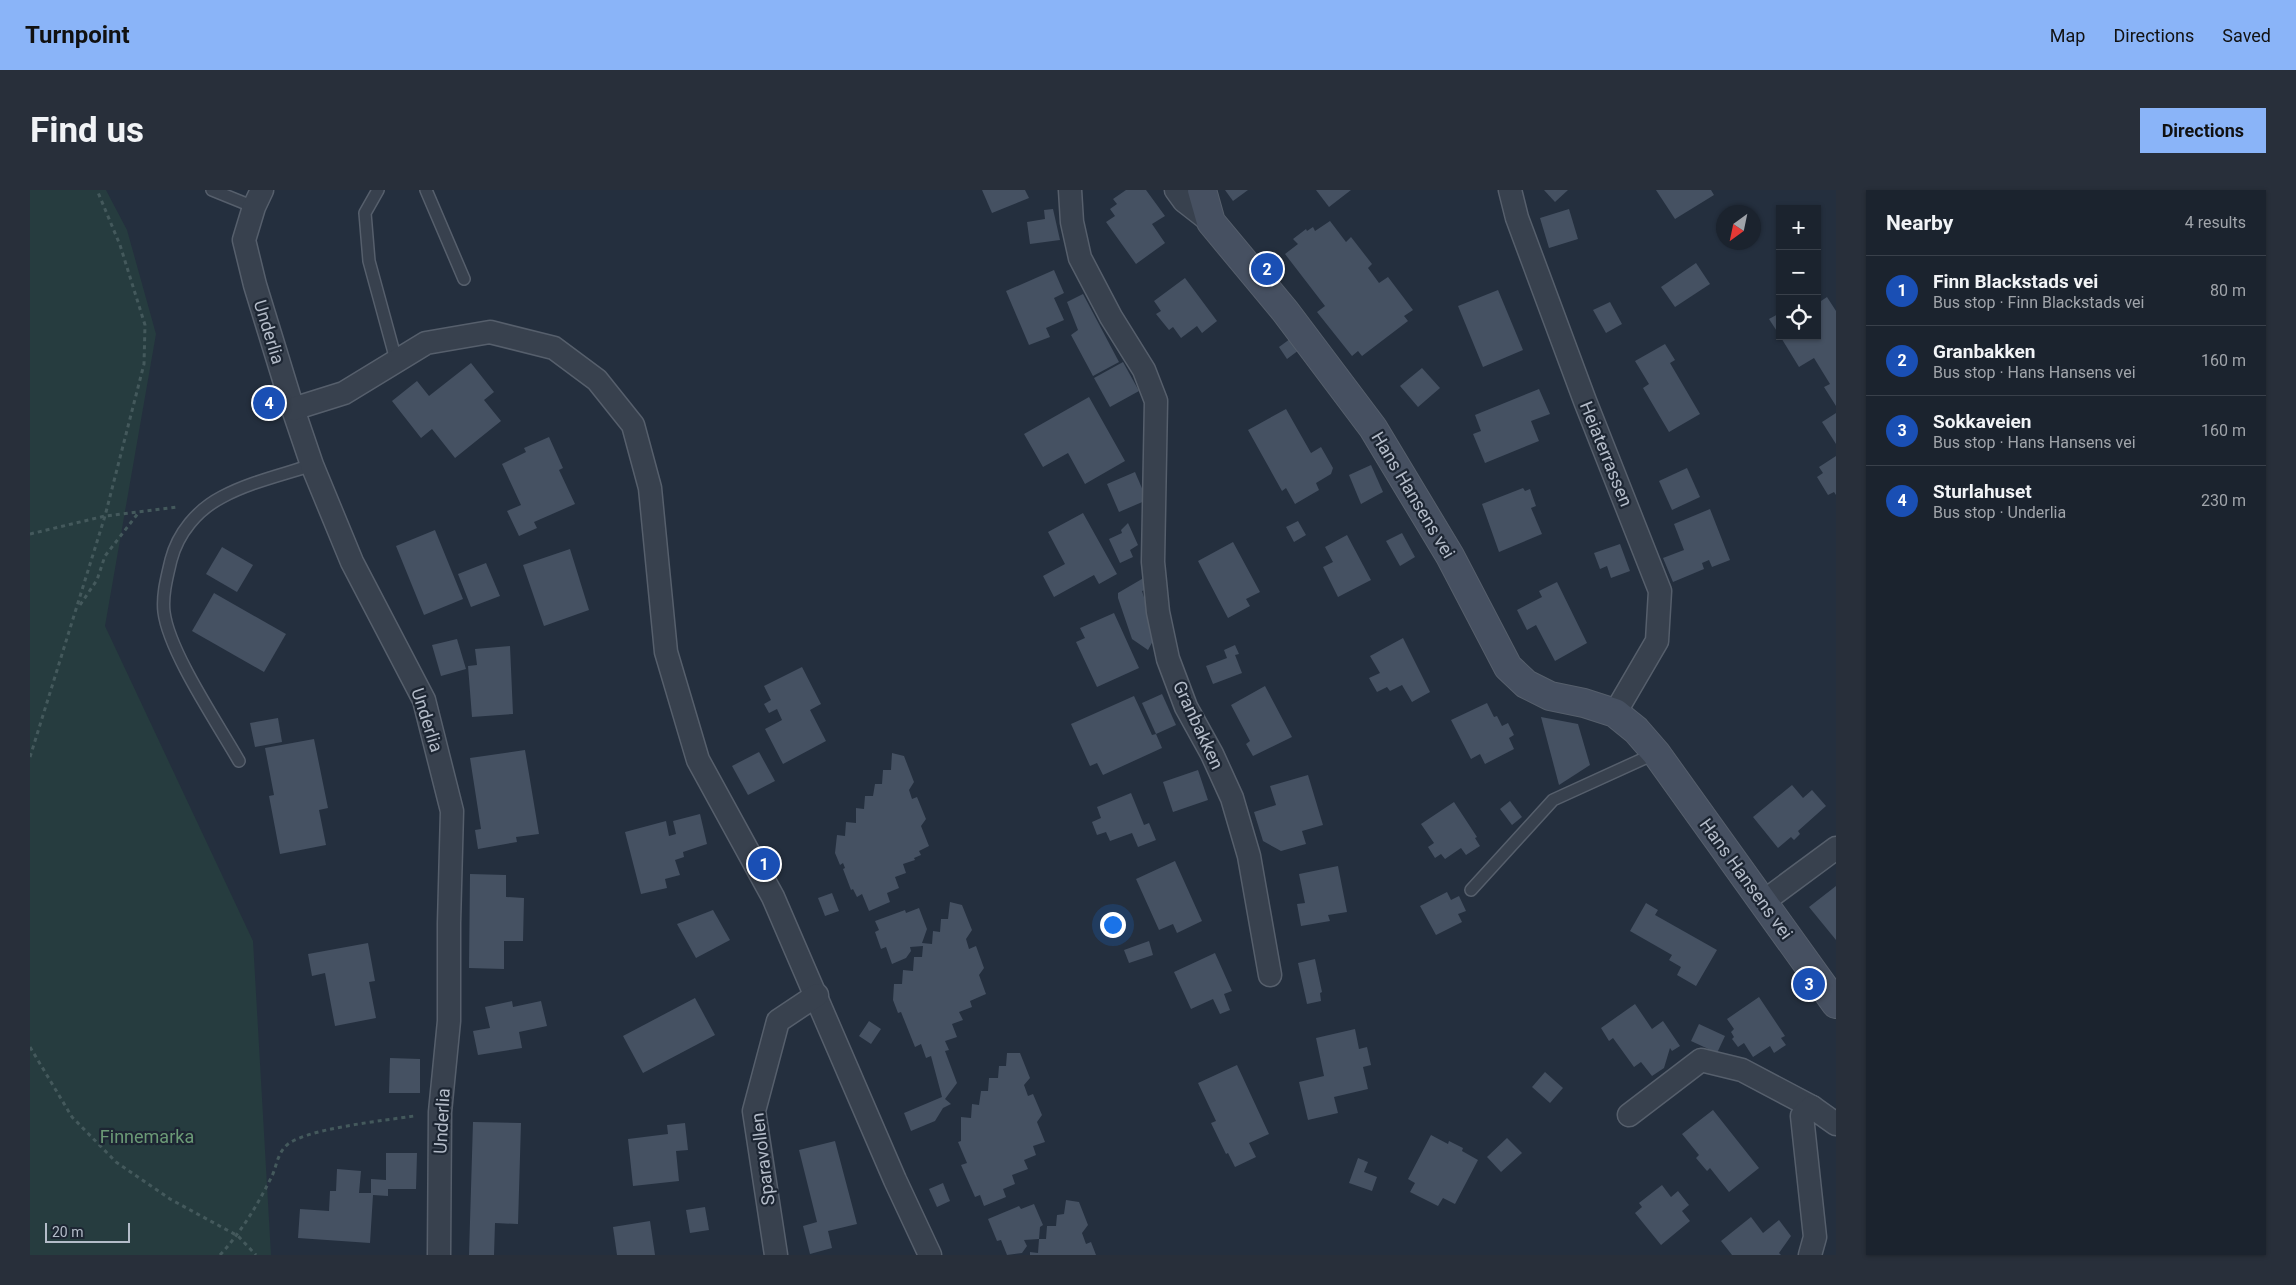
<!DOCTYPE html>
<html lang="en">
<head>
<meta charset="utf-8">
<style>
	:root { --surface:#1b232e; --page:#282f3a; --text:#f1f3f6; --muted:#a0a4aa; --line:#39404a; --accent:#8ab4f8 }
	body { margin:0; font-family:Roboto,sans-serif; background:var(--page); color:var(--text) }
	.controls { position:absolute; right:15px; top:15px; display:grid; overflow:hidden; border-radius:0px; box-shadow:0 1px 4px #0004 }
	.controls button { width:45px; height:45px; display:grid; place-items:center; padding:0; border:0; border-bottom:1px solid var(--line); background:var(--surface); color:var(--text); font:25px sans-serif }
	.compass { position:absolute; left:1686px; top:15px; width:45px; height:45px; border-radius:50%; background:var(--surface); box-shadow:0 1px 4px #0004; rotate:213deg }
	.scale { position:absolute; left:15px; bottom:12px; width:85px; box-sizing:border-box; padding-left:5px; border:2px solid #b4bcc9; border-top:0; font-size:14px; line-height:18px; white-space:nowrap; color:#b4bcc9; -webkit-text-stroke:4px #1d2633; paint-order:stroke }
	.you { position:absolute; left:1082px; top:734px; width:18px; height:18px; margin:-12px; border:4px solid #fff; border-radius:50%; background:#1a73e8; box-shadow:0 0 0 8px #1a73e833 }
	.badge { display:grid; place-items:center; width:32px; height:32px; border-radius:50%; background:var(--accent); color:#fff; font-size:16px; font-weight:700 }
	.pin { position:absolute; translate:-50% -50%; border:2px solid #fff; box-shadow:0 1px 5px #0006 }
	.list { margin:0; padding:0; list-style:none }
	h2 { display:flex; justify-content:space-between; align-items:center; height:65px; margin:0; padding:0 20px; font-size:21px }
	h2 small { font-size:16px; font-weight:400; color:var(--muted) }
	.list li { display:grid; grid-template-columns:32px 1fr auto; gap:15px; align-items:center; box-sizing:border-box; height:70px; padding:0 20px; border-top:1px solid var(--line) }
	.list b { display:block; font-size:19px; white-space:nowrap }
	.list p { margin:0; font-size:16px; white-space:nowrap; color:var(--muted) }
	.list em { font-size:16px; font-style:normal; color:var(--muted) }
	.icon { flex:none; width:28px; height:28px; fill:none; stroke:currentColor; stroke-width:2; stroke-linecap:round; stroke-linejoin:round }
	.map { position:relative; flex:none; width:1806px; height:1065px; overflow:hidden; border-radius:0px }
	header { display:flex; align-items:center; gap:30px; box-sizing:border-box; height:70px; padding:0 25px; background:var(--accent); color:#111 }
	header strong { font-size:24px }
	nav { display:flex; gap:28px; margin-inline-start:auto; font-size:18px }
	.intro { display:flex; align-items:center; justify-content:space-between; box-sizing:border-box; height:120px; padding:0 30px }
	h1 { margin:0; font-size:35px }
	.button { padding:12px 22px; border-radius:0px; background:var(--accent); color:#111; font-size:18px; font-weight:700 }
	main { display:flex; gap:30px; padding:0 30px }
	aside { flex:1; background:var(--surface); border-radius:0px; box-shadow:0 1px 4px #0004 }
	.map>svg:first-child { display:block }
	.green { fill:#263c3f }
	.building { fill:#455162 }
	.lines { fill:none; stroke-linecap:round; stroke-linejoin:round }
	.service-casing { stroke:#565f6c; stroke-width:14 }
	.minor-casing { stroke:#565f6c; stroke-width:25 }
	.secondary-casing { stroke:#565f6c; stroke-width:30 }
	.path { stroke:#44595c; stroke-width:3; stroke-dasharray:4 4; stroke-linecap:butt }
	.service { stroke:#38414e; stroke-width:11 }
	.minor { stroke:#38414e; stroke-width:22 }
	.secondary { stroke:#465061; stroke-width:28 }
	.labels { text-anchor:middle; stroke-width:4.5; stroke-linejoin:round; paint-order:stroke }
	.street-label { font-size:18px; fill:#b4bcc9; stroke:#1d2633 }
	.park-label { font-size:18px; fill:#6b9a76; stroke:#1d2633 }
</style>
</head>
<body>
<header>
<strong>Turnpoint</strong>
<nav><a>Map</a><a>Directions</a><a>Saved</a></nav>
</header>
<div class="intro"><h1>Find us</h1><a class="button">Directions</a></div>
<main>
<div class="map">
<svg width="1806" height="1065" viewBox="0 0 1806 1065">
	<rect width="100%" height="100%" fill="#242f3e"/>
	<polygon class="green" points="0,0 76,0 97,40 126,144 75,436 223,751 241,1065 0,1065"/>
	<g class="building">
		<polygon points="952,0 995,0 999,8 962,23"/>
		<polygon points="1096,0 1116,0 1135,26 1122,34 1135,53 1106,74 1076,32 1085,26 1080,19 1087,14 1083,9"/>
		<polygon points="1195,0 1218,0 1203,11"/>
		<polygon points="1286,0 1321,0 1299,17"/>
		<polygon points="1514,0 1538,0 1525,12"/>
		<polygon points="1626,0 1681,0 1684,5 1645,29"/>
		<polygon points="1023,19 1030,50 1000,54 997,32 1015,29 1014,20"/>
		<polygon points="1539,19 1548,49 1519,58 1510,28"/>
		<polygon points="1300,31 1316,52 1321,47 1342,74 1338,78 1349,93 1358,87 1383,120 1374,126 1378,131 1332,166 1328,161 1322,166 1287,122 1295,116 1255,64 1268,54 1263,49 1276,39 1277,41 1283,37 1285,41"/>
		<polygon points="1666,73 1680,94 1645,117 1631,97"/>
		<polygon points="1024,80 1034,103 1024,108 1034,130 1016,138 1020,147 999,155 976,101"/>
		<polygon points="1155,88 1187,131 1172,143 1167,136 1151,148 1143,137 1139,140 1126,124 1131,121 1124,111"/>
		<polygon points="1468,100 1493,160 1453,177 1428,116"/>
		<polygon points="1053,104 1089,172 1063,186 1041,145 1048,140 1037,112"/>
		<polygon points="1787,105 1791,111 1797,107 1806,121 1806,216 1794,197 1800,194 1784,168 1769,177 1750,146 1787,146"/>
		<polygon points="1580,112 1592,134 1576,143 1563,120"/>
		<polygon points="1750,123 1750,146 1739,129"/>
		<polygon points="1260,149 1269,160 1257,169 1249,157"/>
		<polygon points="1635,154 1645,170 1640,173 1670,224 1639,242 1613,198 1619,194 1605,171"/>
		<polygon points="1093,172 1109,201 1080,217 1064,188"/>
		<polygon points="441,173 464,202 454,210 471,231 425,268 402,239 391,248 362,211 387,191 399,206"/>
		<polygon points="1392,178 1410,198 1388,217 1370,196"/>
		<polygon points="1509,199 1520,224 1501,231 1509,251 1455,273 1443,244 1451,241 1445,225"/>
		<polygon points="1059,207 1095,271 1055,294 1038,263 1013,277 994,244"/>
		<polygon points="1256,219 1281,263 1291,257 1303,278 1301,284 1286,293 1289,300 1265,314 1256,298 1252,301 1218,240"/>
		<polygon points="1806,223 1806,254 1792,232"/>
		<polygon points="519,247 533,278 529,280 545,314 504,332 507,338 489,346 477,321 491,315 472,274 496,262 494,258"/>
		<polygon points="1806,266 1806,305 1804,302 1798,305 1787,287 1793,283 1789,277"/>
		<polygon points="1341,275 1353,302 1331,314 1319,285"/>
		<polygon points="1657,278 1670,307 1642,320 1629,291"/>
		<polygon points="1105,282 1117,310 1089,322 1077,294"/>
		<polygon points="1493,298 1495,301 1500,299 1506,316 1501,318 1512,344 1469,362 1452,314"/>
		<polygon points="1680,319 1700,370 1682,377 1679,370 1672,373 1674,379 1643,392 1633,368 1654,360 1644,334"/>
		<polygon points="1053,323 1087,384 1069,394 1064,385 1024,407 1013,386 1035,374 1018,342"/>
		<polygon points="1268,331 1276,345 1264,352 1256,337"/>
		<polygon points="1098,333 1108,355 1100,360 1103,367 1090,373 1079,349 1092,343 1091,340"/>
		<polygon points="405,340 433,409 394,425 366,356"/>
		<polygon points="1372,343 1385,367 1370,376 1356,351"/>
		<polygon points="1317,345 1341,390 1308,407 1293,377 1303,372 1295,357"/>
		<polygon points="1203,352 1230,402 1216,409 1220,416 1198,428 1168,371"/>
		<polygon points="1590,354 1600,381 1581,388 1577,376 1570,379 1564,363"/>
		<polygon points="192,357 223,375 207,402 176,384"/>
		<polygon points="540,359 559,420 514,436 493,375"/>
		<polygon points="456,373 470,406 441,417 428,384"/>
		<polygon points="1117,386 1119,399 1112,401 1123,435 1124,449 1118,460 1102,449 1088,408 1088,403"/>
		<polygon points="1527,392 1557,453 1525,471 1506,435 1497,440 1487,420 1512,407 1509,401"/>
		<polygon points="184,403 256,444 234,482 162,441"/>
		<polygon points="1084,423 1109,478 1067,497 1046,452 1055,448 1050,438"/>
		<polygon points="1373,448 1400,502 1382,512 1372,495 1360,501 1357,497 1347,502 1339,488 1350,483 1340,466"/>
		<polygon points="427,449 436,479 411,486 402,455"/>
		<polygon points="1205,455 1209,464 1205,465 1212,483 1183,494 1176,476 1197,468 1194,460"/>
		<polygon points="480,456 483,524 442,527 438,476 447,475 445,459"/>
		<polygon points="772,477 791,514 780,520 796,551 753,574 735,539 752,530 747,519 739,523 734,514 741,510 734,496"/>
		<polygon points="1235,496 1262,547 1223,566 1216,554 1220,551 1201,515"/>
		<polygon points="1132,504 1146,535 1126,544 1112,513"/>
		<polygon points="1104,506 1122,545 1126,544 1132,558 1073,585 1067,573 1060,576 1041,534"/>
		<polygon points="1457,513 1464,527 1467,526 1472,536 1478,533 1484,545 1479,548 1484,559 1455,574 1450,564 1441,569 1421,530"/>
		<polygon points="1511,527 1548,534 1560,575 1529,595"/>
		<polygon points="248,528 252,552 225,557 220,533"/>
		<polygon points="284,549 298,618 289,620 296,655 250,664 239,606 244,605 235,558"/>
		<polygon points="495,560 509,644 486,647 487,652 448,659 445,640 451,639 440,568"/>
		<polygon points="729,562 745,591 718,605 702,576"/>
		<polygon points="862,563 874,566 884,592 879,600 882,609 887,607 896,629 891,636 899,656 889,661 891,665 884,668 885,670 873,674 876,683 865,687 869,698 857,703 860,712 839,721 832,704 827,707 823,699 821,700 813,679 815,678 813,673 810,675 805,663 807,645 815,646 816,632 826,633 826,618 834,619 835,606 843,606 845,594 852,594 853,580 861,580"/>
		<polygon points="1168,580 1178,610 1143,622 1133,592"/>
		<polygon points="1278,585 1293,635 1272,641 1276,654 1251,661 1233,651 1224,622 1246,615 1240,596"/>
		<polygon points="1762,595 1773,608 1782,600 1796,616 1768,641 1770,644 1764,650 1761,647 1748,658 1723,627"/>
		<polygon points="1101,603 1114,635 1119,633 1126,650 1108,657 1102,643 1080,651 1076,642 1067,645 1062,632 1071,628 1067,617"/>
		<polygon points="1480,611 1492,627 1482,635 1470,619"/>
		<polygon points="1424,612 1447,647 1445,648 1450,656 1436,665 1431,658 1415,669 1411,664 1405,668 1398,657 1404,653 1391,634"/>
		<polygon points="670,624 677,654 653,662 654,667 645,670 650,685 635,689 637,698 611,704 595,642 636,631 639,646 646,644 643,631"/>
		<polygon points="1145,671 1172,731 1147,743 1143,734 1129,740 1106,689"/>
		<polygon points="1308,676 1317,722 1298,725 1300,731 1271,736 1267,714 1275,713 1269,684"/>
		<polygon points="440,684 476,685 476,707 494,708 493,751 474,751 474,779 439,778"/>
		<polygon points="1806,696 1806,750 1779,717"/>
		<polygon points="1417,702 1421,710 1429,706 1436,721 1428,724 1432,732 1406,745 1390,716"/>
		<polygon points="802,703 809,721 795,726 788,708"/>
		<polygon points="920,712 932,715 942,740 936,749 939,759 946,756 954,778 949,785 956,804 940,811 942,817 929,822 933,830 922,834 927,847 915,851 919,860 915,861 927,893 915,909 921,914 913,918 905,931 881,941 874,923 912,907 901,866 896,868 891,854 885,857 871,822 868,823 863,810 864,794 872,794 873,780 883,781 884,767 892,767 893,756 880,757 881,761 876,768 862,774 856,757 851,759 845,742 849,740 845,731 875,720 876,723 889,718 897,739 892,753 902,754 903,741 910,742 911,729 918,729"/>
		<polygon points="1616,713 1628,720 1625,725 1687,760 1666,796 1647,785 1651,777 1639,770 1642,765 1600,741"/>
		<polygon points="683,720 700,750 666,768 647,734"/>
		<polygon points="1119,751 1123,765 1099,773 1094,760"/>
		<polygon points="338,753 345,791 339,792 346,828 305,836 295,783 282,786 278,764"/>
		<polygon points="1185,763 1202,801 1194,804 1200,820 1190,824 1183,809 1161,819 1144,782"/>
		<polygon points="1285,769 1292,802 1290,803 1291,811 1277,814 1268,773"/>
		<polygon points="1729,807 1755,846 1751,848 1756,855 1744,863 1740,856 1723,867 1714,853 1708,857 1702,849 1704,847 1701,842 1704,839 1697,829"/>
		<polygon points="665,808 685,845 613,883 593,846"/>
		<polygon points="482,811 483,817 511,811 517,836 489,842 492,858 448,865 443,841 460,838 455,817"/>
		<polygon points="1605,814 1622,839 1633,831 1650,856 1642,861 1640,858 1634,878 1622,886 1611,872 1604,877 1583,848 1579,851 1571,838"/>
		<polygon points="839,831 851,839 841,854 829,846"/>
		<polygon points="1669,834 1695,846 1687,863 1661,851"/>
		<polygon points="1325,839 1329,859 1337,857 1341,875 1333,877 1338,899 1304,907 1308,923 1278,930 1269,892 1294,886 1286,848"/>
		<polygon points="977,863 990,863 1000,888 994,895 998,906 1003,904 1012,925 1007,932 1015,952 1003,956 1006,965 994,970 998,979 982,985 985,994 973,999 976,1007 954,1016 950,1005 945,1007 931,975 937,973 928,952 931,951 931,927 941,928 942,914 949,915 951,901 958,901 959,888 968,888 969,876 976,876"/>
		<polygon points="360,868 390,869 390,903 359,903"/>
		<polygon points="1207,875 1239,944 1219,953 1226,967 1205,977 1198,963 1196,964 1181,933 1186,931 1168,893"/>
		<polygon points="1515,882 1533,898 1520,913 1502,897"/>
		<polygon points="1683,920 1729,978 1699,1002 1680,978 1677,981 1666,968 1669,965 1652,944"/>
		<polygon points="443,932 491,933 488,1034 465,1033 464,1065 439,1065"/>
		<polygon points="655,933 658,960 646,961 649,991 603,996 598,949 638,944 637,935"/>
		<polygon points="1401,945 1418,954 1419,951 1433,958 1432,961 1448,970 1425,1014 1413,1008 1408,1016 1380,1002 1385,993 1378,989"/>
		<polygon points="1477,948 1492,963 1471,982 1457,967"/>
		<polygon points="805,951 827,1034 798,1041 802,1058 780,1064 773,1036 787,1032 769,960"/>
		<polygon points="356,963 387,963 386,999 358,999 358,1006 343,1005 340,1053 268,1048 270,1019 299,1021 300,1001 306,1001 307,979 331,981 329,1003 341,1003 341,989 356,990"/>
		<polygon points="1328,968 1338,972 1334,982 1347,987 1342,1001 1319,993"/>
		<polygon points="913,993 920,1011 907,1017 899,999"/>
		<polygon points="1632,995 1641,1007 1648,1001 1659,1015 1652,1021 1660,1031 1631,1055 1605,1023 1612,1017 1609,1013"/>
		<polygon points="1036,1010 1049,1012 1058,1035 1052,1043 1056,1054 1061,1052 1066,1065 1000,1065 1000,1062 1008,1063 1009,1049 994,1050 997,1056 992,1063 977,1065 971,1050 967,1051 958,1029 989,1016 991,1019 1004,1014 1013,1035 1010,1037 1009,1049 1016,1049 1017,1036 1026,1036 1027,1025 1034,1024"/>
		<polygon points="675,1017 679,1040 660,1043 656,1020"/>
		<polygon points="1721,1027 1733,1043 1749,1030 1761,1046 1749,1063 1751,1065 1702,1065 1691,1051"/>
		<polygon points="620,1031 625,1065 587,1065 583,1037"/>
	</g>
	<g class="lines">
		<defs>
			<g id="service">
				<polyline points="182,0 224,17"/>
				<polyline points="348,0 335,23 339,71 366,170"/>
				<polyline points="396,0 434,89"/>
				<path d="M209,571C188,534 139,462 134,422C132,405 137,387 141,370C148,343 167,320 192,307C220,292 252,285 282,275"/>
				<polyline points="1441,700 1523,610 1626,563"/>
			</g>
			<g id="minor">
				<polyline points="232,0 224,17 214,50 225,95 263,219 282,275 322,372 394,510 422,621 419,733 419,831 410,922 409,1065"/>
				<polyline points="1040,0 1042,32 1050,68 1081,127 1114,180 1126,211 1123,372 1128,422 1138,469 1156,517 1182,564 1202,608 1219,666 1240,785"/>
				<polyline points="1146,0 1154,11 1181,32"/>
				<polyline points="1480,0 1487,28 1555,211 1630,401 1627,451 1585,523"/>
				<polyline points="263,219 314,203 396,153 460,142 524,158 567,190 603,235 620,298 636,462 668,570 743,707 865,990 900,1065"/>
				<polyline points="1733,712 1806,658"/>
				<polyline points="1599,925 1671,870 1712,880 1782,917"/>
				<polyline points="746,1065 724,921 748,831 787,805"/>
				<polyline points="1780,1065 1785,1047 1772,926 1782,917 1806,934"/>
			</g>
			<polyline id="secondary" points="1172,0 1181,32 1255,121 1343,238 1420,366 1478,477 1496,494 1520,506 1554,513 1585,523 1606,540 1626,563 1806,814"/>
		</defs>
		<use href="#service" class="service-casing"/>
		<use href="#minor" class="minor-casing"/>
		<use href="#secondary" class="secondary-casing"/>
		<g class="path">
			<polyline points="0,344 75,326 147,317"/>
			<polyline points="50,415 67,390 75,366 109,322"/>
			<polyline points="0,567 75,326 114,174 115,135 90,55 67,0"/>
			<polyline points="0,857 42,927 86,972 140,1009 208,1046 226,1065"/>
			<path d="M190,1065C211,1042 227,1016 241,988C246,979 247,965 255,957C269,939 359,930 384,926"/>
		</g>
		<use href="#service" class="service"/>
		<use href="#minor" class="minor"/>
		<use href="#secondary" class="secondary"/>
	</g>
	<g class="labels">
		<g class="street-label">
			<text transform="translate(239 142) rotate(73)" y="6">Underlia</text>
			<text transform="translate(1576 264) rotate(68)" y="6">Heiaterrassen</text>
			<text transform="translate(1383 305) rotate(59)" y="6">Hans Hansens vei</text>
			<text transform="translate(397 530) rotate(72)" y="6">Underlia</text>
			<text transform="translate(1168 535) rotate(65)" y="6">Granbakken</text>
			<text transform="translate(1716 689) rotate(54)" y="6">Hans Hansens vei</text>
			<text transform="translate(412 931) rotate(-87)" y="6">Underlia</text>
			<text transform="translate(733 969) rotate(-97)" y="6">Sparavollen</text>
		</g>
		<g class="park-label">
			<text x="117" y="953">Finnemarka</text>
		</g>
	</g>
</svg>
<div class="controls">
<button>+</button>
<button>−</button>
<button><svg class="icon" aria-label="locate" viewBox="0 0 24 24"><circle cx="12" cy="12" r="6"/><path d="M12 2v4M12 18v4M2 12h4M18 12h4"/></svg></button>
</div>
<svg class="compass" viewBox="-18 -18 36 36"><path d="M0-13l5 13h-10z" fill="#e53935"/><path d="M0 13l5-13h-10z" fill="#a0a4aa"/></svg>
<div class="scale">20 m</div>
<div class="you"></div>
<div class="pin badge" style="left:734px;top:674px;background:#1a4fb4">1</div>
<div class="pin badge" style="left:1237px;top:79px;background:#1a4fb4">2</div>
<div class="pin badge" style="left:1779px;top:794px;background:#1a4fb4">3</div>
<div class="pin badge" style="left:239px;top:213px;background:#1a4fb4">4</div>
</div>
<aside>
<h2>Nearby<small>4 results</small></h2>
<ul class="list">
<li><span class="badge" style="background:#1a4fb4">1</span><div><b>Finn Blackstads vei</b><p>Bus stop · Finn Blackstads vei</p></div><em>80 m</em></li>
<li><span class="badge" style="background:#1a4fb4">2</span><div><b>Granbakken</b><p>Bus stop · Hans Hansens vei</p></div><em>160 m</em></li>
<li><span class="badge" style="background:#1a4fb4">3</span><div><b>Sokkaveien</b><p>Bus stop · Hans Hansens vei</p></div><em>160 m</em></li>
<li><span class="badge" style="background:#1a4fb4">4</span><div><b>Sturlahuset</b><p>Bus stop · Underlia</p></div><em>230 m</em></li>
</ul>
</aside>
</main>
</body>
</html>
